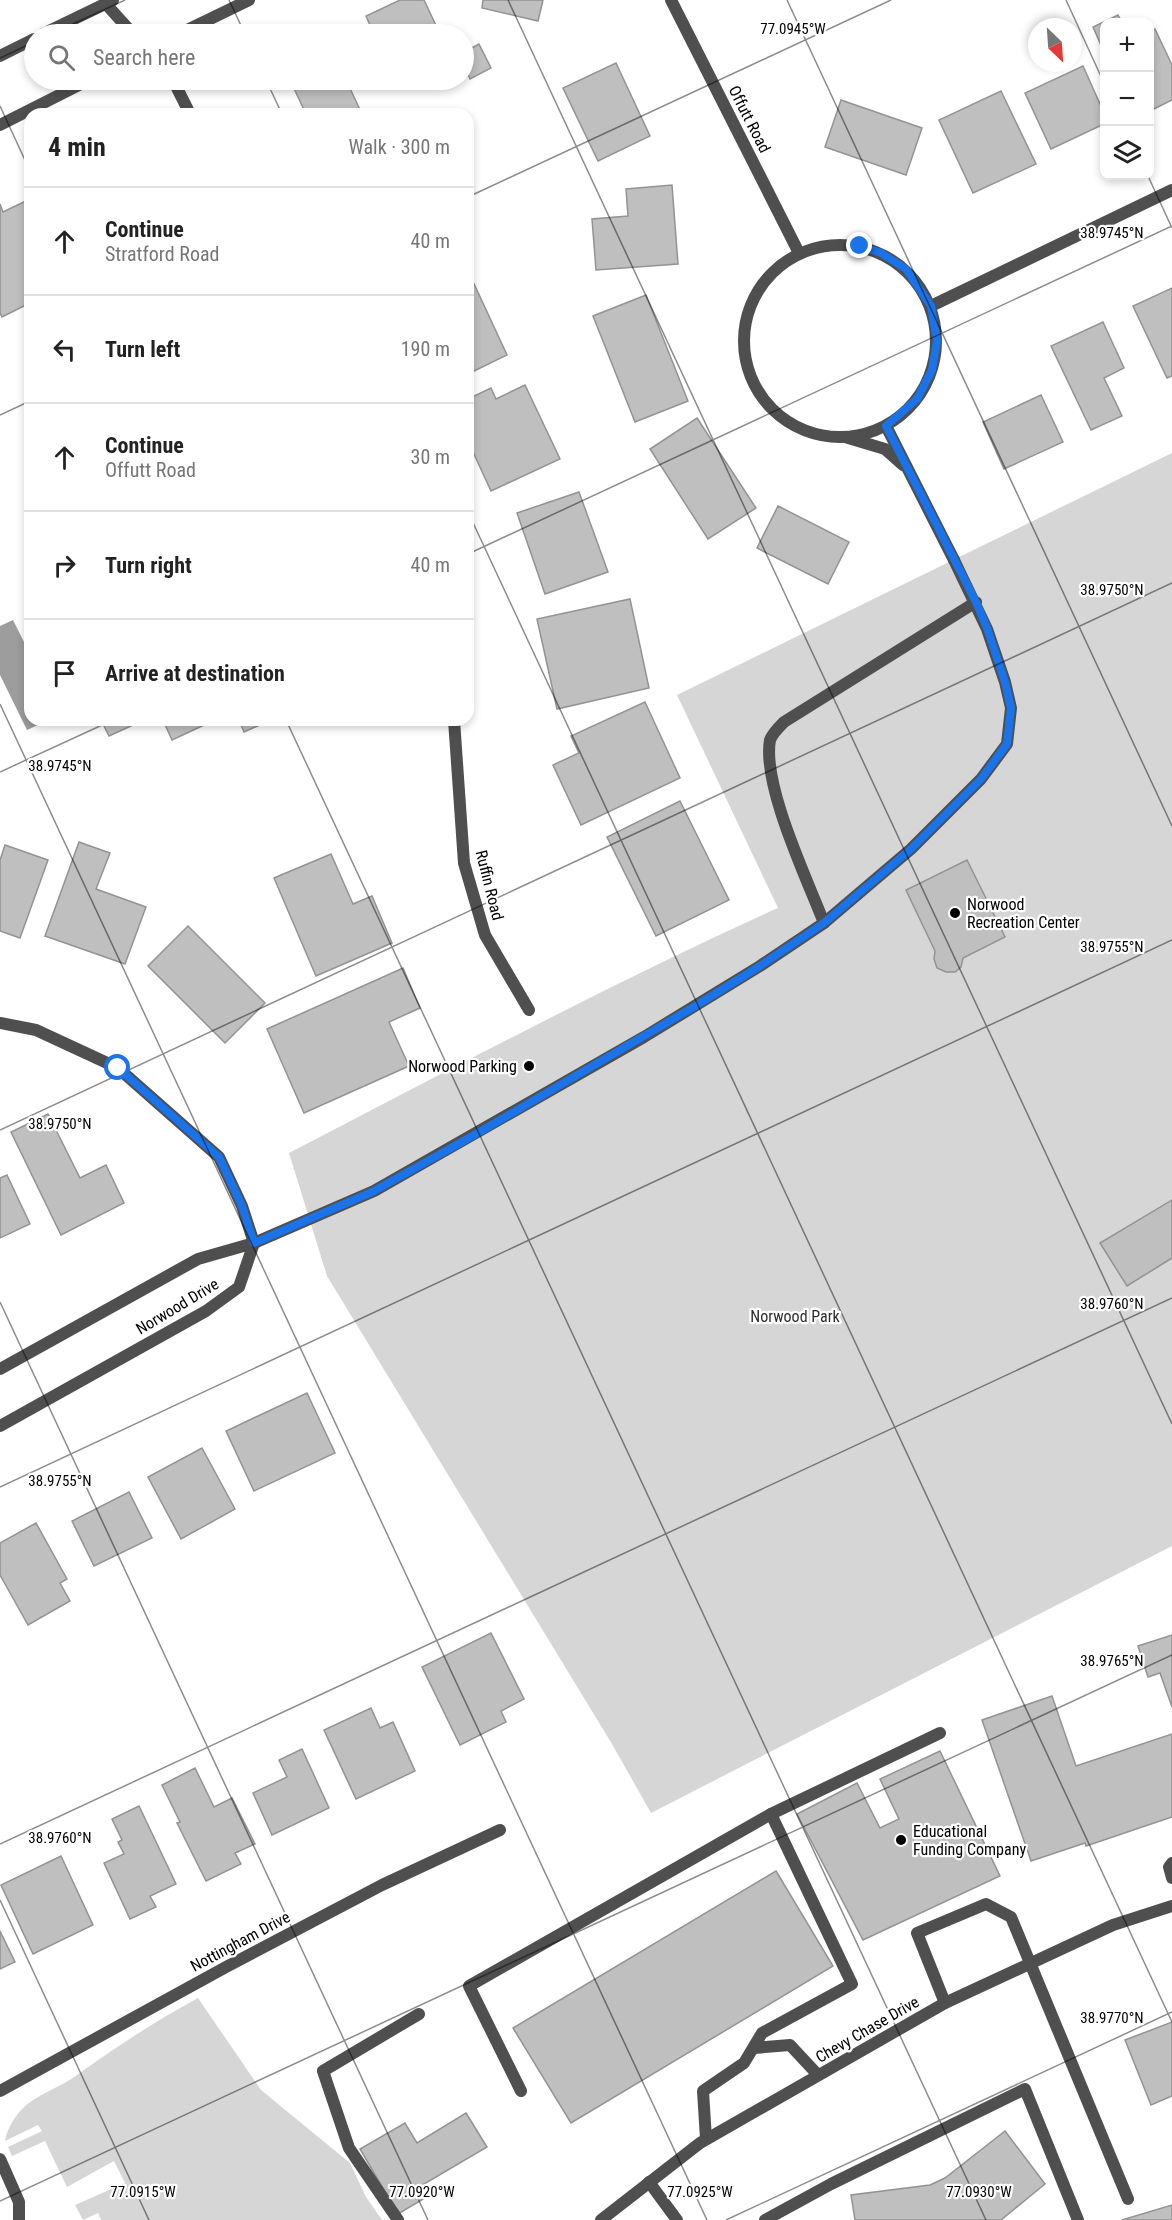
<!DOCTYPE html>
<html lang="en">
<head>
<meta charset="utf-8">
<style>
	:root { --surface:#fff; --page:#f6f6f6; --text:#222; --muted:#767676; --line:#e0e0e0 }
	body { margin:0; font-family:"Roboto Condensed",sans-serif; background:var(--page); color:var(--text) }
	.controls { position:absolute; right:18px; top:18px; display:grid; overflow:hidden; border-radius:12px; box-shadow:0 3px 9px #0003 }
	.controls button { width:54px; height:54px; display:grid; place-items:center; padding:0; border:0; border-bottom:2px solid var(--line); background:var(--surface); color:var(--text); font:30px sans-serif }
	.compass { position:absolute; left:1028px; top:18px; width:54px; height:54px; border-radius:50%; background:var(--surface); box-shadow:0 3px 9px #0003; rotate:155deg }
	.stop { position:absolute; width:18px; height:18px; margin:-14px; border:4px solid #1a73e8; border-radius:50%; background:#fff }
	.stop.end { background:#1a73e8; border-color:#fff; box-shadow:0 2px 6px #0008 }
	.list { margin:0; padding:0; list-style:none }
	h2 { display:flex; justify-content:space-between; align-items:center; height:78px; margin:0; padding:0 24px; font-size:26px }
	h2 small { font-size:20px; font-weight:400; color:var(--muted) }
	.list li { display:grid; grid-template-columns:39px 1fr auto; gap:18px; align-items:center; box-sizing:border-box; height:108px; padding:0 24px; border-top:2px solid var(--line) }
	.list b { display:block; font-size:22px; white-space:nowrap }
	.list p { margin:0; font-size:20px; white-space:nowrap; color:var(--muted) }
	.list em { font-size:20px; font-style:normal; color:var(--muted) }
	.icon { flex:none; width:33px; height:33px; fill:none; stroke:currentColor; stroke-width:2; stroke-linecap:round; stroke-linejoin:round }
	.map { position:relative; flex:none; width:1172px; height:2220px; overflow:hidden }
	.search { position:absolute; background:var(--surface); box-shadow:0 3px 9px #0003; left:24px; top:24px; width:450px; height:66px; display:flex; align-items:center; gap:15px; box-sizing:border-box; padding:0 21px; border-radius:33px; color:var(--muted); font-size:22px }
	.panel { position:absolute; background:var(--surface); box-shadow:0 3px 9px #0003; left:24px; top:108px; width:450px; height:618px; border-radius:18px }
	.map>svg:first-child { display:block }
	.green { fill:#d6d6d6 }
	.water { fill:#9d9d9d }
	.building { fill:#bfbfbf; stroke:#939393; stroke-width:1.5 }
	.lines { fill:none; stroke-linecap:round; stroke-linejoin:round }
	.service { stroke:#4f4f4f; stroke-width:12 }
	.minor { stroke:#4f4f4f; stroke-width:12 }
	.route { stroke:#1a73e8; stroke-width:8 }
	.ticks { fill:none; stroke:#000; stroke-width:1.5; stroke-opacity:0.45 }
	.poi-dot { fill:#000; stroke:#fff; stroke-width:2 }
	.labels { text-anchor:middle; stroke-width:4.5; stroke-linejoin:round; paint-order:stroke }
	.street-label { font-size:16px; fill:#000; stroke:#fff }
	.poi-label { font-size:16px; fill:#000; stroke:#fff; text-anchor:start }
	.park-label { font-size:16px; fill:#2d2d2d; stroke:#fff }
	.ticks-label { font-size:15px; text-anchor:middle; fill:#000; stroke:#fff; stroke-width:4.5; stroke-linejoin:round; paint-order:stroke }
</style>
</head>
<body>
<div class="map">
<svg width="1172" height="2220" viewBox="0 0 1172 2220">
	<rect width="100%" height="100%" fill="#fff"/>
	<g class="green">
		<path d="M1172,453V1546L651,1813L612,1744L327,1276L289,1153C451,1069 612,983 778,908L677,695Z"/>
		<path d="M198,1998L261,2090L350,2163L366,2197L382,2220H101L98,2213L83,2220L75,2205L125,2183L114,2161L67,2187L45,2141L12,2156L8,2147L42,2131L38,2125L5,2141C7,2127 18,2111 29,2103C44,2092 62,2086 77,2075C116,2047 157,2020 198,1998Z"/>
	</g>
	<polygon class="water" points="13,620 30,654 30,720 49,720 27,730 0,675 0,626"/>
	<g class="building">
		<polygon points="400,0 424,0 440,34 374,34 366,16"/>
		<polygon points="483,0 543,0 538,21 482,8"/>
		<polygon points="1118,15 1122,22 1104,22 1104,52 1093,27"/>
		<polygon points="1155,29 1172,65 1172,100 1150,111 1150,31"/>
		<polygon points="479,44 491,68 470,79 464,66 464,52"/>
		<polygon points="616,63 650,136 598,161 563,88"/>
		<polygon points="1083,66 1104,113 1104,124 1051,149 1025,93"/>
		<polygon points="290,80 346,80 362,114 306,114"/>
		<polygon points="1001,91 1036,164 973,193 939,120"/>
		<polygon points="841,100 922,128 906,175 825,147"/>
		<polygon points="672,185 678,264 596,270 592,219 628,216 626,189"/>
		<polygon points="30,199 30,303 2,317 0,313 0,204 3,212"/>
		<polygon points="469,273 507,355 468,374 468,274"/>
		<polygon points="1172,288 1172,376 1167,378 1133,306"/>
		<polygon points="646,295 688,401 635,422 593,316"/>
		<polygon points="1103,322 1124,368 1104,378 1122,416 1091,430 1051,346"/>
		<polygon points="525,385 560,459 491,491 468,441 468,399 491,388 496,399"/>
		<polygon points="1041,395 1063,442 1004,469 983,422"/>
		<polygon points="697,418 756,508 708,539 650,449"/>
		<polygon points="579,492 608,572 545,594 517,513"/>
		<polygon points="778,506 849,542 828,584 757,548"/>
		<polygon points="630,599 649,688 557,709 537,619"/>
		<polygon points="645,702 680,778 581,825 553,765 579,753 571,736"/>
		<polygon points="101,720 144,720 109,736"/>
		<polygon points="163,720 215,720 172,740"/>
		<polygon points="239,720 271,720 244,732"/>
		<polygon points="680,801 729,900 656,936 607,837"/>
		<polygon points="79,842 110,853 96,889 146,907 125,964 45,936"/>
		<polygon points="5,845 48,860 20,938 0,931 0,860"/>
		<polygon points="331,854 353,904 372,896 392,943 316,976 274,878"/>
		<polygon points="967,860 1005,937 963,958 961,967 955,972 946,972 937,968 934,959 935,951 906,890"/>
		<polygon points="188,926 265,1003 225,1043 148,966"/>
		<polygon points="403,968 420,1008 389,1022 409,1066 304,1113 267,1029"/>
		<polygon points="48,1114 80,1178 106,1165 124,1203 61,1235 11,1132"/>
		<polygon points="7,1175 30,1224 0,1238 0,1178"/>
		<polygon points="1172,1200 1172,1258 1127,1286 1100,1243"/>
		<polygon points="307,1393 335,1453 254,1491 226,1431"/>
		<polygon points="202,1448 235,1509 181,1539 148,1477"/>
		<polygon points="129,1492 152,1538 94,1566 72,1521"/>
		<polygon points="36,1523 67,1579 60,1583 70,1601 28,1625 0,1575 0,1543"/>
		<polygon points="491,1633 524,1699 501,1711 506,1722 460,1745 422,1667"/>
		<polygon points="1172,1635 1172,1707 1160,1673 1148,1677 1138,1646"/>
		<polygon points="1052,1696 1076,1766 1172,1734 1172,1817 1086,1846 1085,1843 1031,1861 982,1720"/>
		<polygon points="371,1708 380,1728 393,1722 415,1771 356,1799 324,1730"/>
		<polygon points="302,1749 329,1808 272,1835 253,1793 287,1777 279,1760"/>
		<polygon points="940,1751 1000,1876 863,1940 797,1814 857,1783 880,1828 899,1819 880,1779"/>
		<polygon points="195,1768 214,1807 232,1798 255,1844 235,1853 241,1864 206,1881 177,1823 180,1822 162,1785"/>
		<polygon points="139,1806 176,1884 150,1896 156,1907 130,1919 104,1863 124,1854 118,1842 122,1840 112,1819"/>
		<polygon points="61,1856 93,1925 33,1954 1,1885"/>
		<polygon points="776,1871 833,1966 571,2123 513,2028"/>
		<polygon points="0,1931 15,1962 0,1969"/>
		<polygon points="1172,2022 1172,2096 1151,2105 1125,2040"/>
		<polygon points="466,2113 487,2147 424,2184 430,2195 398,2214 360,2149 405,2123 417,2143"/>
		<polygon points="1005,2131 1045,2184 1001,2220 855,2220 851,2195 930,2185 945,2178"/>
		<polygon points="1172,2205 1172,2220 1122,2220"/>
	</g>
	<g class="lines">
		<g class="service">
			<path d="M824,923C807,879 762,785 770,740C772,734 779,727 784,722L976,602"/>
			<polyline points="254,1243 374,1191 644,1037 760,966 824,923 911,849 981,779 1007,744 1011,708 1005,682 987,629 954,560"/>
			<polyline points="1172,1863 1169,1867 1172,1878"/>
			<polyline points="945,2003 917,1933 986,1904 1011,1917 1128,2199"/>
			<polyline points="754,2048 790,2045 818,2075"/>
			<polyline points="521,2091 469,1986 771,1814 940,1733"/>
			<polyline points="706,2139 703,2091 744,2063 762,2033 852,1984 771,1814"/>
			<polyline points="0,2159 19,2202 19,2220"/>
			<polyline points="649,2182 677,2220"/>
			<polyline points="398,2220 349,2148 323,2071 419,2014"/>
			<polyline points="765,2220 831,2184 1025,2089 1078,2220"/>
		</g>
		<g class="minor">
			<polyline points="671,0 799,253"/>
			<polyline points="106,4 133,34"/>
			<polyline points="43,34 113,0"/>
			<polyline points="179,34 249,0"/>
			<polyline points="0,56 34,39"/>
			<polyline points="173,80 190,114"/>
			<polyline points="0,125 89,80"/>
			<circle cx="840" cy="341" r="96"/>
			<polyline points="931,306 1172,190"/>
			<polyline points="886,426 954,560"/>
			<polyline points="845,437 885,449 903,465"/>
			<polyline points="454,720 464,863 485,935 529,1010"/>
			<polyline points="0,1023 36,1030 118,1068 219,1157 242,1206 254,1243"/>
			<polyline points="0,1369 198,1259 254,1243"/>
			<polyline points="0,1426 206,1311 239,1287 254,1243"/>
			<polyline points="0,2091 226,1967 382,1885 500,1830"/>
			<polyline points="601,2220 700,2143 945,2003 1113,1925 1172,1906"/>
		</g>
	</g>
	<g class="lines">
		<polyline class="route" points="118,1068 219,1157 242,1206 254,1243 374,1191 476,1134 692,1008 760,966 824,923 911,849 981,779 1007,744 1011,708 1005,682 987,628 976,602 886,426 917,399 932,370 937,341 931,306 906,269 881,253 860,246"/>
	</g>
	<path class="ticks" d="M229,0L245,34M508,0L1172,1424M787,0L1172,826M1066,0L1104,83M51,34L125,0M0,58L34,42M266,80L282,114M0,106L30,171M1148,176L1172,228M468,197L891,0M0,415L30,401M468,512L1172,2022M468,554L1172,226M0,704L707,2220M286,720L986,2220M0,772L113,720M0,1130L1172,583M0,1302L428,2220M0,1487L1172,940M0,1844L1172,1298M0,1900L149,2220M0,2201L1172,1655M726,2220L1172,2012"/>
	<g class="poi-dot">
		<circle cx="955" cy="913" r="6"/>
		<circle cx="529" cy="1066" r="6"/>
		<circle cx="901" cy="1840" r="6"/>
	</g>
	<g class="labels">
		<g class="street-label">
			<text transform="translate(750 119) rotate(63)" y="6">Offutt Road</text>
			<text transform="translate(490 885) rotate(76)" y="6">Ruffin Road</text>
			<text transform="translate(177 1306) rotate(-31)" y="6">Norwood Drive</text>
			<text transform="translate(240 1941) rotate(-28)" y="6">Nottingham Drive</text>
			<text transform="translate(867 2029) rotate(-30)" y="6">Chevy Chase Drive</text>
		</g>
		<g class="poi-label">
			<text x="967" y="910">Norwood<tspan x="967" dy="18">Recreation Center</tspan></text>
			<text x="517" y="1072" text-anchor="end">Norwood Parking</text>
			<text x="913" y="1837">Educational<tspan x="913" dy="18">Funding Company</tspan></text>
		</g>
		<g class="park-label">
			<text x="795" y="1322">Norwood Park</text>
		</g>
	</g>
	<g class="ticks-label">
		<text x="793" y="34">77.0945°W</text>
		<text x="1112" y="238">38.9745°N</text>
		<text x="1112" y="595">38.9750°N</text>
		<text x="60" y="771">38.9745°N</text>
		<text x="1112" y="952">38.9755°N</text>
		<text x="60" y="1129">38.9750°N</text>
		<text x="1112" y="1309">38.9760°N</text>
		<text x="60" y="1486">38.9755°N</text>
		<text x="1112" y="1666">38.9765°N</text>
		<text x="60" y="1843">38.9760°N</text>
		<text x="1112" y="2023">38.9770°N</text>
		<text x="143" y="2197">77.0915°W</text>
		<text x="422" y="2197">77.0920°W</text>
		<text x="700" y="2197">77.0925°W</text>
		<text x="979" y="2197">77.0930°W</text>
	</g>
</svg>
<div class="controls">
<button>+</button>
<button>−</button>
<button><svg class="icon" aria-label="layers" viewBox="0 0 24 24"><path d="M12 4l9 5-9 5-9-5zM3 14l9 5 9-5"/></svg></button>
</div>
<svg class="compass" viewBox="-18 -18 36 36"><path d="M0-13l5 13h-10z" fill="#e53935"/><path d="M0 13l5-13h-10z" fill="#767676"/></svg>
<div class="stop" style="left:118px;top:1068px"></div>
<div class="stop end" style="left:860px;top:246px"></div>
<div class="search"><svg class="icon" aria-label="search" viewBox="0 0 24 24"><circle cx="10" cy="10" r="6"/><path d="M15 15l6 6"/></svg>Search here</div>
<section class="panel">
<h2>4 min<small>Walk · 300 m</small></h2>
<ul class="list">
<li><svg class="icon" aria-label="ahead" viewBox="0 0 24 24"><path d="M12 20V5M6 11l6-6 6 6"/></svg><div><b>Continue</b><p>Stratford Road</p></div><em>40 m</em></li>
<li><svg class="icon" aria-label="left" viewBox="0 0 24 24"><path d="M17 20v-9H6M10 6l-5 5 5 5"/></svg><div><b>Turn left</b></div><em>190 m</em></li>
<li><svg class="icon" aria-label="ahead" viewBox="0 0 24 24"><path d="M12 20V5M6 11l6-6 6 6"/></svg><div><b>Continue</b><p>Offutt Road</p></div><em>30 m</em></li>
<li><svg class="icon" aria-label="right" viewBox="0 0 24 24"><path d="M7 20v-9h11M14 6l5 5-5 5"/></svg><div><b>Turn right</b></div><em>40 m</em></li>
<li><svg class="icon" aria-label="arrive" viewBox="0 0 24 24"><path d="M6 21V4h12l-3 4 3 4H6"/></svg><div><b>Arrive at destination</b></div></li>
</ul>
</section>
</div>
</body>
</html>
